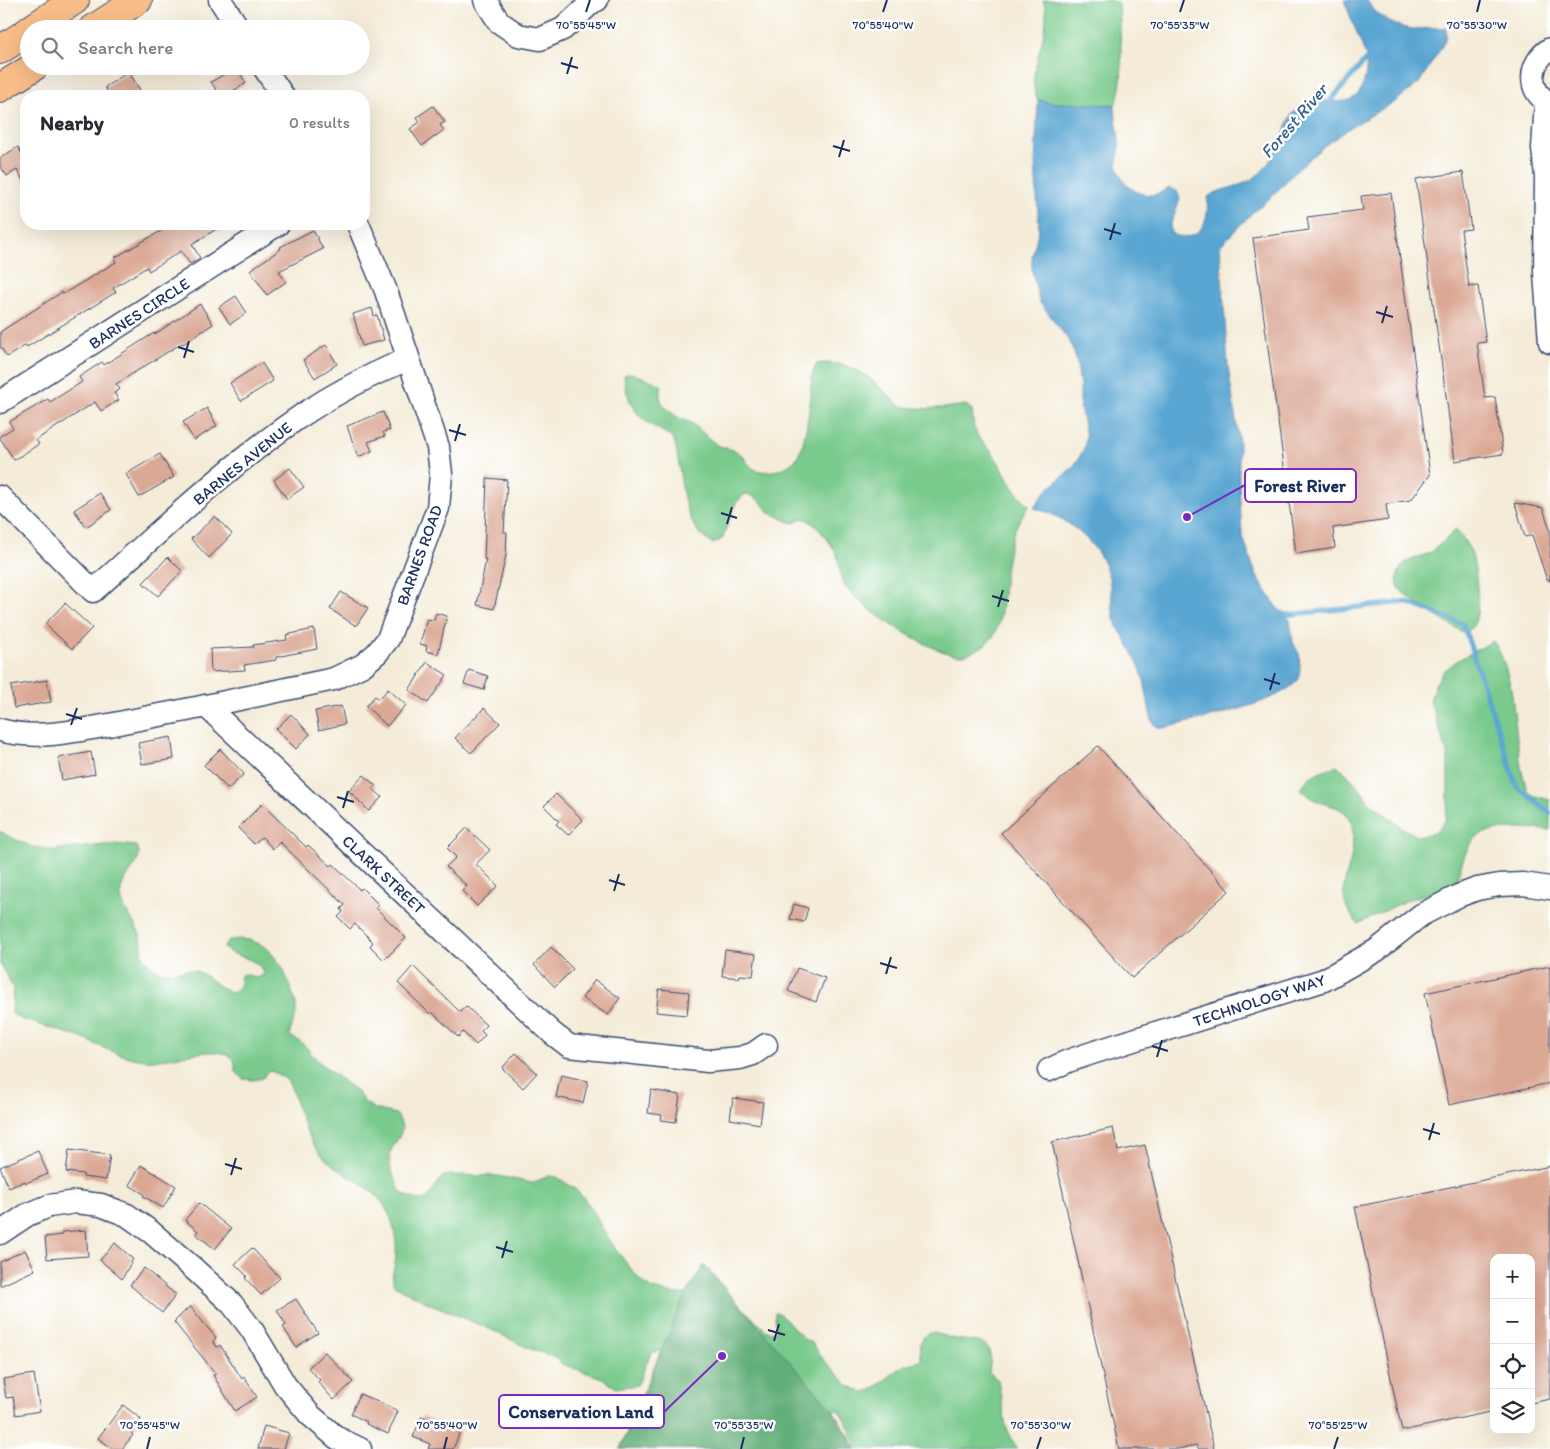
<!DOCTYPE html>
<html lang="en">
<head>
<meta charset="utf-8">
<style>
	:root { --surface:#fff; --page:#f2f2f3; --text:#2b2b33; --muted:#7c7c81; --line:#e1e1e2 }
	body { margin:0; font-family:Itim,sans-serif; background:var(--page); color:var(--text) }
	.controls { position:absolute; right:15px; bottom:15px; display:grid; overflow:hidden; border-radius:10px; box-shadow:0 5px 20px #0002 }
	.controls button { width:45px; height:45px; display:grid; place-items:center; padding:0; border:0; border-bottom:1px solid var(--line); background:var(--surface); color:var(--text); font:25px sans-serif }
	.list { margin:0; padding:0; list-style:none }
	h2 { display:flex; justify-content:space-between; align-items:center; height:65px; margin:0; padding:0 20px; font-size:21px }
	h2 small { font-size:16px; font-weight:400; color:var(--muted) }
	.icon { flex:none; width:28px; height:28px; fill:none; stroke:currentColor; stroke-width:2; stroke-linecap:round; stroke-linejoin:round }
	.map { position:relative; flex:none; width:1550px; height:1449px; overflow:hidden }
	.search { position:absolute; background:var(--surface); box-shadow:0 5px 20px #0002; left:20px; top:20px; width:350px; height:55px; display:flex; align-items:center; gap:12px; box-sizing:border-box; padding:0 18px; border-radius:28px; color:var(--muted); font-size:19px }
	.panel { position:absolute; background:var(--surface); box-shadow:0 5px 20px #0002; left:20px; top:90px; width:350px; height:140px; border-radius:20px }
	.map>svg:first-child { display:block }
	.green { fill:#79ca8c; stroke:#4a7c75 }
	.forest { fill:#62ae78; stroke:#3e6e6b }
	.water { fill:#5aa6d2; stroke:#3a6a98 }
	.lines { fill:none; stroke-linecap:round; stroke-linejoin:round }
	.stream { stroke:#5aa6d2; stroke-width:5 }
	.building { fill:#dba894 }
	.minor-casing { stroke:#3c4b70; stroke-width:25 }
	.major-casing { stroke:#3c4b70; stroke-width:30 }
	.minor { stroke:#fff; stroke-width:22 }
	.major { stroke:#f8bd89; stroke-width:28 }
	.ticks { fill:none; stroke:#1b2f5e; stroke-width:2 }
	.labels { text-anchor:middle; stroke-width:5; stroke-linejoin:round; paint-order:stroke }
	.street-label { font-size:16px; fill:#1b2f5e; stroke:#fff }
	.water-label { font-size:18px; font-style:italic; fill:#345f8c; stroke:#fff }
	.ticks-label { font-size:12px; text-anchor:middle; fill:#1b2f5e; stroke:#fff; stroke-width:5; stroke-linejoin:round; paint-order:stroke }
	.leader { fill:none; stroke:#7b2cbf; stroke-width:2 }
	.callout-dot { fill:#7b2cbf; stroke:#fff; stroke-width:2 }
	.callout { fill:#fff; stroke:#7b2cbf; stroke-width:2 }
	.callout-label { font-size:18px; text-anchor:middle; font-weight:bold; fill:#1b2f5e }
</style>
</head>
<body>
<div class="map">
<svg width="1550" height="1449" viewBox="0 0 1550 1449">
	<rect width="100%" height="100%" fill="#fff"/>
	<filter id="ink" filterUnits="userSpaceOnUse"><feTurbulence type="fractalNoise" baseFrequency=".02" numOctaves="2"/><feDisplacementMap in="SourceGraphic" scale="10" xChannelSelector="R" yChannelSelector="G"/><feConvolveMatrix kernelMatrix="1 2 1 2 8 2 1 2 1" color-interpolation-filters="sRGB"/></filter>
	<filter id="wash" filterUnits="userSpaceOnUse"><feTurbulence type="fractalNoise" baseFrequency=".0096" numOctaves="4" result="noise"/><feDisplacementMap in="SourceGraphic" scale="20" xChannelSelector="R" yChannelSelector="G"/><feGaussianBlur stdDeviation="1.12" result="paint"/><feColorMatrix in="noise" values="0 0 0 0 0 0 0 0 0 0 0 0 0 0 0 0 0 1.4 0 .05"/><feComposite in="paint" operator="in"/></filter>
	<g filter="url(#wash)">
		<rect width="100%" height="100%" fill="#f4ecd8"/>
		<g class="green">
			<path d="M1043,0H1110L1118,3C1120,13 1120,21 1120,30C1121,54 1125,83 1115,105L1052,103L1038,100C1022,71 1056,32 1043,0Z"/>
			<path d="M824,363C843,363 860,369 874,382C883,389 890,399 900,405C913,411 951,408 966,405L972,410L974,428L979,438L992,452L1017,493L1030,506C1009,526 1005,568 1003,595C1001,609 1001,626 992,638C989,642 984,645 980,648C974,651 969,654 963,655C936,658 859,607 844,585C839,576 840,565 837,555C834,546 814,521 805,519C801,517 798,521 795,523C785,522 779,515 769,513C762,503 758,496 745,494L736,503L722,539L713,544C679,526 683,475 675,443C669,433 661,431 651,425C633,414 625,395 624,375L631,373C641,377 653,380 662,386C661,390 660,394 660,397C661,406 674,415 681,419C684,420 688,421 691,423C701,429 707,439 718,445C724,449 733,448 739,453C749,459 746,469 761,471C773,473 785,469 793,462C804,454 808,418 810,404C812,391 809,376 817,364Z"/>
			<path d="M1456,529C1462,536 1467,544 1471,552C1476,565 1482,615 1473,626C1471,629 1467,630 1463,632C1452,627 1404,597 1399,588C1395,579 1398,569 1405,563C1411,559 1420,557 1427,554C1439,547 1447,538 1456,529Z"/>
			<path d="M1493,641C1502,653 1506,669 1510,684C1515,703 1518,784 1531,794C1536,797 1545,798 1550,800V830C1530,830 1494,825 1477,837C1465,847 1460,869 1456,883L1439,891L1409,899L1358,924C1329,892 1353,875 1353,841C1353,831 1353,823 1347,815C1340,806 1329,806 1320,802C1312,799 1306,794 1301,789C1308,774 1321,771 1336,766L1343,770L1357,785L1369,802L1404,829L1417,836L1429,835L1439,829L1445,820L1448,804V756L1430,701L1434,686L1444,671L1458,660Z"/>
			<path d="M0,831L10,837L33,847L54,850L115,844L137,846C145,861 127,872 122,886C116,904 134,919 140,935C143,942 141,952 144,958C146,961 152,967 155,969C167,977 184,967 196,971C210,976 218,989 232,993L240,985L241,975L246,974L256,978L264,975C259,956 236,959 224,948L226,943L229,940L239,939L250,940L262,945L269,950L283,968L296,1003V1014L289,1035L303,1044L320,1063L356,1091L364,1102L375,1109L396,1114C410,1133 395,1137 390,1154C387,1167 397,1182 401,1193C430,1208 427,1197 442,1177L448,1175L499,1176L532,1183L549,1176L557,1177L575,1189L584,1198L616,1250L640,1280L653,1289L673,1294H686L704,1265L739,1305L767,1331L774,1332L777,1329C777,1322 774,1319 775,1312L781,1314L804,1339L813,1344L823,1359L849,1386L863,1392L871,1390L905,1365L921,1361C921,1354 919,1344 923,1338C928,1329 941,1335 948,1337C974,1345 996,1333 989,1372L998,1380L1006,1427L1017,1449H859L843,1416L839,1411L833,1410L857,1449H620L661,1350L652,1353C645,1363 643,1375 637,1385L616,1388L602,1378L562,1364L556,1358L528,1348L494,1331L424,1301L394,1285C391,1275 393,1272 395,1263C398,1246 395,1225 387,1210C371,1180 332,1175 314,1145C307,1133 300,1117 296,1103C294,1096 292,1088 288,1082C283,1076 275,1073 268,1070L263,1078L254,1080L243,1079L235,1071C235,1066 236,1060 231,1057C213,1044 170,1061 148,1060C126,1059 106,1049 86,1040C67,1032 40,1025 20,1019L12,1013L13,988L0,964Z"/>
		</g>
		<polygon class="forest" points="704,1265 832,1409 857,1449 620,1449 682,1302"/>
		<path class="water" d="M1344,0H1367C1375,16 1396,28 1414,29C1425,29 1435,27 1446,28V37L1441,48L1419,83L1396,101L1351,127L1324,146L1295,171L1273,196L1253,212L1220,246L1228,366L1239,442V484L1242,534L1256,575L1276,606L1290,620L1293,642L1299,654L1300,666L1299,679C1279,705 1196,720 1164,728C1155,727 1153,725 1151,717C1147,701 1146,683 1140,668C1136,659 1131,649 1126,640C1123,635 1119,630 1116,624C1110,608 1113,588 1107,571C1097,541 1064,515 1034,508L1044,493L1074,466L1084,449L1086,437L1080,406V387L1077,362L1070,342L1039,301L1032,271V257L1039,228L1035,164L1038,100L1052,103L1115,105C1115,120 1120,135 1119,151C1119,154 1117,158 1117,162C1117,178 1132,194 1149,195C1155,196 1164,190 1170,188L1177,191L1180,199L1170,226L1171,233C1186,242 1202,235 1206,218C1208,212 1207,204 1208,197C1223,186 1243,189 1260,173C1271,163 1279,145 1285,131C1288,124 1290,115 1296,110C1322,83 1364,131 1367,59Z"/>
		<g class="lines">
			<g class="stream">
				<polyline points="1326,106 1370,55"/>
				<polyline points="1279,612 1286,615 1406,602 1463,624 1517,787 1550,813"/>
			</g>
		</g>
		<g id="blocks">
			<g class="building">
				<polygon points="236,67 246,83 225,96 220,96 211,82"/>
				<polygon points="129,72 140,90 129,96 110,96 105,87"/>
				<polygon points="433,106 445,122 440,125 444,130 422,146 410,129 420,122 417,117"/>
				<polygon points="18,147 26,160 26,185 17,170 7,176 0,166 0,158"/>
				<polygon points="1463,172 1471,229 1461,230 1469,287 1478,286 1486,342 1477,343 1485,398 1495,397 1503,454 1455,461 1416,179"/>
				<polygon points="1391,193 1430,475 1411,500 1386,504 1388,520 1333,528 1335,548 1296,554 1253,238 1309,230 1307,217 1363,210 1361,196"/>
				<polygon points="173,224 225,224 192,244 200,258 190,264 181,251 149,271 147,267 113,288 116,292 27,347 26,345 7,357 0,346 0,332 62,292 63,294 116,262 114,258"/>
				<polygon points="313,230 323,249 279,271 286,282 267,295 250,270 281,249 280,247"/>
				<polygon points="236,296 247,313 230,324 219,307"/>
				<polygon points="200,304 213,324 183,344 182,343 116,384 120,389 114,393 119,400 101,411 95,402 36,440 39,444 14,460 0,438 0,436 13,428 9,422 48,399 50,402 82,382 79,377 102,362 104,365 154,333 155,334"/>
				<polygon points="372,308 374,316 377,315 384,340 362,346 353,314"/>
				<polygon points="326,345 337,364 315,378 303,360"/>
				<polygon points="262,363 273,381 241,401 230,383"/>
				<polygon points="207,408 217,426 194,440 183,422"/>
				<polygon points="383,412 390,430 383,432 385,436 368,442 372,451 358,457 347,426"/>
				<polygon points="160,454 174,477 139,497 126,474"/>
				<polygon points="290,468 304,487 287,499 274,480"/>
				<polygon points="487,478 507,480 504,532 507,532 506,555 494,609 477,605 486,559 484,559"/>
				<polygon points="100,493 111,510 86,527 74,510"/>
				<polygon points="1515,503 1543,508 1550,530 1550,580 1547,580 1532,535 1525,537"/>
				<polygon points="215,516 232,534 209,558 191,539"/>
				<polygon points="168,557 182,571 158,596 143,583"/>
				<polygon points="341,592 368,608 356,626 330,609"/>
				<polygon points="65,603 92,628 72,649 45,624"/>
				<polygon points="436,613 447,616 438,654 426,651 427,646 420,644 427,619 434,620"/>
				<polygon points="314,629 317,649 276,657 276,660 244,665 245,670 211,672 210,649 254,647 253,645 287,640 286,635"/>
				<polygon points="427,662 447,675 428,703 409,690"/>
				<polygon points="469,670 488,676 484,690 464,684"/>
				<polygon points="47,680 51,702 14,708 11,686"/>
				<polygon points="388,689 406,705 387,726 366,706 375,696 379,699"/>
				<polygon points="341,706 345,724 319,730 315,711"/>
				<polygon points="484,708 500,723 471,753 455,738"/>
				<polygon points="291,714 310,734 296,749 276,729"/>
				<polygon points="171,737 174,759 142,764 138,743"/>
				<polygon points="1098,746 1229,891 1132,978 1001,833"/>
				<polygon points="220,749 244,774 228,789 204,765"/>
				<polygon points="91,752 95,774 62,780 58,758"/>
				<polygon points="364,775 376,786 373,789 382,797 369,811 349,791"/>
				<polygon points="556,794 583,820 568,835 556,824 559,821 544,806"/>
				<polygon points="262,804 306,847 308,845 331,866 333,864 360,890 362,888 379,905 376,908 406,938 384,960 370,946 373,942 355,924 350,929 338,917 343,912 341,909 345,905 280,842 273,849 262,837 254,844 238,828"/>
				<polygon points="467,828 490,850 476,864 498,886 477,906 462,891 467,886 446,867 456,857 447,848"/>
				<polygon points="794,904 808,908 804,922 790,919"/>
				<polygon points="551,947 573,969 555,987 534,965"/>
				<polygon points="725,950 756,954 753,976 740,975 739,978 722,976"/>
				<polygon points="413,966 460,1012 466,1006 486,1025 481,1031 485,1035 476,1045 463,1032 458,1037 432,1012 430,1014 398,983"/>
				<polygon points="1550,966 1550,1083 1449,1105 1425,993"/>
				<polygon points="797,968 825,978 816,1002 788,991"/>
				<polygon points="595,980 620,998 608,1015 582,998"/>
				<polygon points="659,989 689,992 687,1015 656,1012"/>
				<polygon points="516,1053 537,1073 523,1088 502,1068"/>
				<polygon points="561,1075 588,1081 583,1103 556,1097"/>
				<polygon points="651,1090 680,1095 676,1122 661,1120 662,1115 648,1113"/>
				<polygon points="733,1098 763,1102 760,1124 730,1119"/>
				<polygon points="1113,1128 1118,1151 1145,1145 1214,1449 1199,1449 1196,1445 1178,1449 1119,1449 1052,1142"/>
				<polygon points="69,1150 110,1155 106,1180 83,1177 83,1174 66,1172"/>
				<polygon points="38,1151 48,1174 26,1183 25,1181 9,1188 0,1167"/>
				<polygon points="141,1165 176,1186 163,1208 143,1196 144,1194 129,1185"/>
				<polygon points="1550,1166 1550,1399 1531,1403 1531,1258 1494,1258 1494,1411 1402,1431 1355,1207"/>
				<polygon points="199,1203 231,1229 215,1249 196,1234 198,1231 185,1220"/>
				<polygon points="86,1230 88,1256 47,1259 45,1237 62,1235 62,1232"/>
				<polygon points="115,1243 133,1259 122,1279 100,1260"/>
				<polygon points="252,1248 280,1278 261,1295 245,1278 247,1276 235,1264"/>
				<polygon points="25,1250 35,1270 0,1286 0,1262"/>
				<polygon points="144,1268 176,1295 162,1313 130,1285"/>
				<polygon points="296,1299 318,1333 296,1347 283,1327 286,1325 277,1310"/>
				<polygon points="190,1306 216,1338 213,1341 217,1347 220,1345 242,1379 244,1377 257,1397 235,1411 213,1375 216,1374 174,1322"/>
				<polygon points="325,1352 353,1382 334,1400 318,1382 320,1380 308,1368"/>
				<polygon points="34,1374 40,1411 16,1415 13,1397 6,1398 3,1379"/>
				<polygon points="360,1394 398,1411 388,1434 366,1424 367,1422 351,1414"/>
				<polygon points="123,1405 141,1419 131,1433 133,1435 122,1449 113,1449 98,1438"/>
				<polygon points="422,1416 460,1432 453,1449 428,1449 430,1444 413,1437"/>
				<polygon points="264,1426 289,1433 284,1449 258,1449"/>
			</g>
		</g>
	</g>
	<g filter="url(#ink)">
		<use href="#blocks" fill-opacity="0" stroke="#3c4b70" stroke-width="1"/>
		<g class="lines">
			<defs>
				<g id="minor">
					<polyline points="220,0 239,29"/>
					<polyline points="485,0 499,22 518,35 540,39 563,29 592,2 597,0"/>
					<path d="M1550,49C1529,62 1526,92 1550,103"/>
					<polyline points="263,66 283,96"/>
					<polyline points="1546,101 1543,148 1546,177 1545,273 1550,342"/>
					<polyline points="0,402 278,224"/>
					<path d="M0,497L93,591C160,532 225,468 298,418C333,394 370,375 408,359"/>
					<polyline points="206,706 334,679 363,665 377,653 388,639 438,508 441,474 438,447 386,291 358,224"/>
					<path d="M0,730C38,741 81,730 119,723C148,717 177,712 206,706L552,1033L569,1046L708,1061L740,1058L753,1054L766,1045"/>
					<polyline points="1049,1070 1068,1061 1092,1053 1324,980 1377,950 1421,915 1458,896 1477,889 1499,885 1523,884 1550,888"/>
					<polyline points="0,1233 27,1215 49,1206 76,1202 101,1205 127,1215 151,1232 194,1269 232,1304 252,1330 285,1385 310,1415 337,1438 360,1449"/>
				</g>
				<g id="major">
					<polyline points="31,29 75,0"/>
					<polyline points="93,29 138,0"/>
					<polyline points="0,50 29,31"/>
					<polyline points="0,88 35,66"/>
				</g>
			</defs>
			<use href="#minor" class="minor-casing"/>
			<use href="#major" class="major-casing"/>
			<use href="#minor" class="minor"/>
			<use href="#major" class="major"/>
		</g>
	</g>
	<path class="ticks" d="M586,12L590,0M883,12L887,0M1180,12L1184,0M1477,12L1480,0M561,63L578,68M567,74L572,57M833,146L850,151M839,157L844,140M1104,229L1121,234M1110,240L1115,223M1376,312L1393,317M1382,323L1387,306M178,347L194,352M184,358L189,341M449,430L466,435M455,441L460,424M721,513L737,518M727,524L732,507M992,596L1009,601M998,607L1003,590M1264,679L1280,684M1270,690L1275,673M66,714L82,719M71,725L77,708M337,797L354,802M343,808L348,791M609,880L625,885M614,891L619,874M880,963L897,968M886,974L891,957M1152,1046L1168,1051M1157,1057L1162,1040M1423,1129L1440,1134M1429,1140L1434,1123M225,1164L242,1169M231,1175L236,1158M496,1247L513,1252M502,1258L507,1241M768,1330L785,1335M774,1341L779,1324M147,1449L150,1437M444,1449L447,1437M741,1449L744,1437M1037,1449L1041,1437M1334,1449L1338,1437"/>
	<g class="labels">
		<g class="street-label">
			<text transform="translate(139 313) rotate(-33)" y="6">BARNES CIRCLE</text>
			<text transform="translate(242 463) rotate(-39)" y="6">BARNES AVENUE</text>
			<text transform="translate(419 555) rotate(-70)" y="6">BARNES ROAD</text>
			<text transform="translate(384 874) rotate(43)" y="6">CLARK STREET</text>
			<text transform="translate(1259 1000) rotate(-18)" y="6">TECHNOLOGY WAY</text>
		</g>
		<g class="water-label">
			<text transform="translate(1294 121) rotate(-49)" y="6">Forest River</text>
		</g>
	</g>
	<g class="ticks-label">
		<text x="586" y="29">70°55'45"W</text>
		<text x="883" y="29">70°55'40"W</text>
		<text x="1180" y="29">70°55'35"W</text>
		<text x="1477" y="29">70°55'30"W</text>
		<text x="150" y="1429">70°55'45"W</text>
		<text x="447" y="1429">70°55'40"W</text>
		<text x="744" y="1429">70°55'35"W</text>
		<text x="1041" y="1429">70°55'30"W</text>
		<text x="1338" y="1429">70°55'25"W</text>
	</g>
	<path class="leader" d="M1187 517L1245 485M722 1356L664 1412"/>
	<g class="callout-dot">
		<circle cx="1187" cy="517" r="5"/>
		<circle cx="722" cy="1356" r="5"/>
	</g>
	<g class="callout">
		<rect x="1245" y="469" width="111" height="33" rx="5"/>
		<rect x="499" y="1395" width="165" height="33" rx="5"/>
	</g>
	<g class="callout-label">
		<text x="1300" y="492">Forest River</text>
		<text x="581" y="1418">Conservation Land</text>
	</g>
</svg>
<div class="controls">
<button>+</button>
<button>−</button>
<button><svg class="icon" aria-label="locate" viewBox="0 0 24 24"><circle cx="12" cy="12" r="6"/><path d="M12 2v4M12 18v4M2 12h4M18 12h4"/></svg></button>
<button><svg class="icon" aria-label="layers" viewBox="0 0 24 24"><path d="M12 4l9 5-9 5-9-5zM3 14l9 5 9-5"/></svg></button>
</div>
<div class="search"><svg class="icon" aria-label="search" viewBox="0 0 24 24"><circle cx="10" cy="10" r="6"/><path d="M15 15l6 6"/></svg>Search here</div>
<section class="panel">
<h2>Nearby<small>0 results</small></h2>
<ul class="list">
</ul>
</section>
</div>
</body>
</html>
